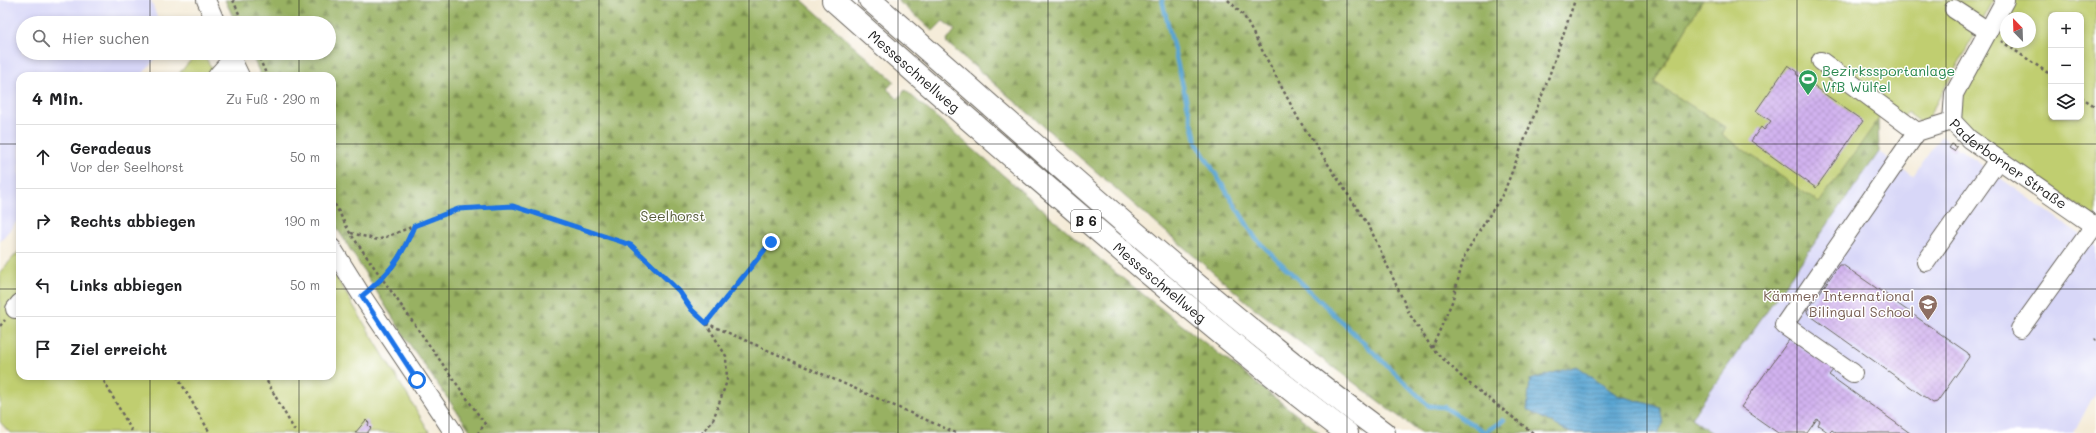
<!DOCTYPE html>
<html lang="de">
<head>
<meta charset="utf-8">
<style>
	:root { --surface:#fff; --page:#f6f6f6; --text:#202124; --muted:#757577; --line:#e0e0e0 }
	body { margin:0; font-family:Mali,sans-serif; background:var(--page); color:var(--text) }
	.controls { position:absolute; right:12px; top:12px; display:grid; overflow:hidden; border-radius:8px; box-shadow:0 2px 6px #0003 }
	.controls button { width:36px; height:36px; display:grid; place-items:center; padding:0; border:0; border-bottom:1px solid var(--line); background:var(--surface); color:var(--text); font:20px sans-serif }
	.compass { position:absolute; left:2000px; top:12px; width:36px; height:36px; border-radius:50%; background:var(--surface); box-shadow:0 2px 6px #0003; rotate:337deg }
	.stop { position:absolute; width:12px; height:12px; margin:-9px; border:3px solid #1a73e8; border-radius:50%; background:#fff }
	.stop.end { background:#1a73e8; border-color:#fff; box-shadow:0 1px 4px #0008 }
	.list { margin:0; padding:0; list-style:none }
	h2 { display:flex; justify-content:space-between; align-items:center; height:52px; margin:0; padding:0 16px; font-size:17px }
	h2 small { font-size:13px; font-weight:400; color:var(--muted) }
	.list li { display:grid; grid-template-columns:26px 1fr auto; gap:12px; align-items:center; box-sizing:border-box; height:64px; padding:0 16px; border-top:1px solid var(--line) }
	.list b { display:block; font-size:15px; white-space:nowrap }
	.list p { margin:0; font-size:13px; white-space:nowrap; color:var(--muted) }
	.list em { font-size:13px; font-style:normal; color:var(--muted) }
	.icon { flex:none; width:22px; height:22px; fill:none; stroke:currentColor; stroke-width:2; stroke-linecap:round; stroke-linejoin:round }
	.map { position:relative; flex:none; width:2096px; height:433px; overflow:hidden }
	.search { position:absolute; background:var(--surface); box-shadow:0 2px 6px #0003; left:16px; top:16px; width:320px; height:44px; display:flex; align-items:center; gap:10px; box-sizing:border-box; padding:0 14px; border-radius:22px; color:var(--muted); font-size:15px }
	.panel { position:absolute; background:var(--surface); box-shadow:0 2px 6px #0003; left:16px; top:72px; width:320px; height:308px; border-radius:12px }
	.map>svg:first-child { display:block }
	.built { fill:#d8d7f8 }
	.forest { fill:url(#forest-firs); stroke:#5a663f }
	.garden { fill:#c0ce70; stroke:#6e7546; fill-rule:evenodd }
	.water { fill:url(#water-rules); stroke:#3b6077 }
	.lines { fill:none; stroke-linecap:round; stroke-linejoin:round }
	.stream { stroke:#5aa5d2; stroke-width:4.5 }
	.building { fill:url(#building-cross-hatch) }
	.minor-casing { stroke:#68645d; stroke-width:20 }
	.highway-casing { stroke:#68645d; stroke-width:24 }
	.path { stroke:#68645d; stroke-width:2.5; stroke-dasharray:3 3; stroke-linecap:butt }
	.minor { stroke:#fff; stroke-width:18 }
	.highway { stroke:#fff; stroke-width:22 }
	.route { stroke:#1a73e8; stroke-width:5 }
	.grid { fill:none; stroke:#1c1c1c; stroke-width:1; stroke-opacity:0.55 }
	.labels { text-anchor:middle; stroke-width:3; stroke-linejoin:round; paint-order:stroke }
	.shield { fill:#fff; stroke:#606060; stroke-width:1 }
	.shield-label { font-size:13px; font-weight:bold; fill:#1c1c1c }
	.leisure-label { font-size:14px; fill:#27864d; stroke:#fff; text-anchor:start }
	.street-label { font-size:14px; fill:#1c1c1c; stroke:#fff }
	.park-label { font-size:14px; fill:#555a39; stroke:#fff }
	.education-label { font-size:14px; fill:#785e54; stroke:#fff; text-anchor:end }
</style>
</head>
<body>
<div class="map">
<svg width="2096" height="433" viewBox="0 0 2096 433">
	<defs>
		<pattern id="forest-firs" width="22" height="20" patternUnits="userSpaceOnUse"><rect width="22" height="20" fill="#98b162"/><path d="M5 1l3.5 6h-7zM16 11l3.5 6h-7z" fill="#7b8f50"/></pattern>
		<pattern id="water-rules" width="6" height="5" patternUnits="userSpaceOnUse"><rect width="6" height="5" fill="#5aa5d2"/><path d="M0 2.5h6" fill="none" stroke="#4a86aa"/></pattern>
		<pattern id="building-cross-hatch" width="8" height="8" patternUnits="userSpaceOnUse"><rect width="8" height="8" fill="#d1b2ef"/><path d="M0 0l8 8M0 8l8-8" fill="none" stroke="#b398cc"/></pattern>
	</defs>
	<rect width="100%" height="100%" fill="#fff"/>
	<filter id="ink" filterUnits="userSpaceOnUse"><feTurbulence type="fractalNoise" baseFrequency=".025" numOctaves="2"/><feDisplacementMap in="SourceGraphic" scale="8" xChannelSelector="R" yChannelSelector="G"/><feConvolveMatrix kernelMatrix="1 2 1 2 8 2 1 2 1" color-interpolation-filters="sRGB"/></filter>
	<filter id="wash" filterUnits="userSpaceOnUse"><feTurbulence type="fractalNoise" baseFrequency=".012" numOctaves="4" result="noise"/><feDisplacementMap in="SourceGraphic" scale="16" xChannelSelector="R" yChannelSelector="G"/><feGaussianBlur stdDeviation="0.9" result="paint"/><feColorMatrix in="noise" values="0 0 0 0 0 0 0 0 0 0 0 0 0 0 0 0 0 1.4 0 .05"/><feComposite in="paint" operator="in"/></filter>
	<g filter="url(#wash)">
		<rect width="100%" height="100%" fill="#f4ebd7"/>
		<g class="built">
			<polygon points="0,0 151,0 159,23 23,23 23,53 160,53 141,76 20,76 20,218 0,241"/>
			<polygon points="1941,136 2096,246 2096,395 2089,404 2074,433 1712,433 1691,418 1879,152 1913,176"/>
		</g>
		<g class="forest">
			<polygon points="225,0 802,0 894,81 887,89 898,99 905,90 1117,274 1320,433 472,433 408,342 332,220 332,76 261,76 251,53 329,53 329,23 236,23"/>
			<polygon points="897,0 1703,0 1654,82 1725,127 1721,134 1819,202 1878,119 1879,152 1691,418 1712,433 1421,433 1253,307 946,42 955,30 943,21 933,31"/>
		</g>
		<g class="garden">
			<polygon points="1703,0 1994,0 1924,125 1907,112 1901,121 1885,110 1819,203 1721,134 1725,127 1654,82"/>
			<path d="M2012,0H2096V219L1970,130L1959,118L1960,95ZM2051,15H2081V117H2051ZM2006,18H2030V42H2006Z"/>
			<polygon points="197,53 203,53 216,76 177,76"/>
			<polygon points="20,250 20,376 332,376 332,270 430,433 10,433 0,422 0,272"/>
		</g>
		<polygon class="water" points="1576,366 1617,395 1660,407 1663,424 1658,433 1571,433 1527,410 1530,380"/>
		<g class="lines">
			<polyline class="stream" points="1162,0 1197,144 1256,239 1429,406 1444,407 1485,432 1504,420"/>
		</g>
		<g id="blocks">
			<g class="building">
				<polygon points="1788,65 1798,72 1796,74 1863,121 1816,188 1751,141 1761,127 1764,130 1771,121 1756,111"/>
				<polygon points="1952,144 1957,147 1954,151 1949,148"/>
				<polygon points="1839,265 1843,265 1882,292 1883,291 1888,295 1888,297 1968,353 1969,357 1937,402 1933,403 1808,314 1807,311"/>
				<polygon points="1789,340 1833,370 1829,375 1910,433 1836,433 1832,430 1829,433 1818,425 1820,421 1817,419 1807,433 1778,433 1741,407"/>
				<polygon points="366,420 369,423 368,425 371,428 367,433 355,433"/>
			</g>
		</g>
	</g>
	<g filter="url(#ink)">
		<use href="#blocks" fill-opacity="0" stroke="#68645d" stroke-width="1"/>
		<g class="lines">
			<defs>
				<g id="minor">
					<polyline points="206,0 216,23"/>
					<path id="s1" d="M2005,0L1954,94L1952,121L1969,139L2096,227"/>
					<polyline points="1954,9 1988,31"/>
					<polyline points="229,53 240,76"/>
					<polyline points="1821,61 1917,132"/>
					<polyline points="217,76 232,59"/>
					<polyline points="332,248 362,296 454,433"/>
					<polyline points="1926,262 1998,160"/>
					<polyline points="15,309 20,303"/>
					<polyline points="2020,329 2094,226"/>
					<polyline points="1853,373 1784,325 1917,132 1952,121"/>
				</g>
				<g id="highway">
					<path id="s2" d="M833,0C935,91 1038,180 1142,268C1209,324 1277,381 1347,433"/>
					<path d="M870,0C1039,147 1204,300 1384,433"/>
				</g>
			</defs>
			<use href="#minor" class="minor-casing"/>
			<use href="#highway" class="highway-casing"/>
			<g class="path">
				<polyline points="233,0 243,23"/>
				<polyline points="1228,0 1244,16 1299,120 1370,228 1410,315 1432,348 1465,380 1533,433"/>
				<polyline points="2001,41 2051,75"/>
				<polyline points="257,53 267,76"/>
				<polyline points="2081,97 2096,107"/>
				<polyline points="332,199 350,233 485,424 478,433"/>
				<polyline points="351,233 378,240 414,226"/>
				<path d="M375,286C394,270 405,249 414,226L458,209L513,206L631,245L679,291L692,311L706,323L726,356L727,381L713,420L702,433"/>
				<polyline points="706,323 956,433"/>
				<polyline points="706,323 771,242"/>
				<polyline points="0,326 5,320"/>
				<polyline points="2095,340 2096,339"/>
				<polyline points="1432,348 1452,302 1465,254 1504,192 1546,85 1575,0"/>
				<polyline points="101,376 133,433"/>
				<polyline points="177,376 210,433"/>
				<polyline points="264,376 296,433"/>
			</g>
			<use href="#minor" class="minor"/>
			<use href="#highway" class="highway"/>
		</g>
	</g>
	<g class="lines" filter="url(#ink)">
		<path class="route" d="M417,380L362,296C389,274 401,259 414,226L458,209L513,206L631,245L679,291L692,310L706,323L771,242"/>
	</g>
	<path class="grid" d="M150,0V23M299,0V23M449,0V433M599,0V433M749,0V433M898,0V433M1048,0V433M1198,0V433M1347,0V433M1497,0V433M1647,0V433M1797,0V433M1946,0V433M150,53V76M299,53V76M0,144H20M332,144H2096M0,289H20M332,289H2096M150,376V433M299,376V433"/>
	<defs>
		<symbol id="stadium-pin" viewBox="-11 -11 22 30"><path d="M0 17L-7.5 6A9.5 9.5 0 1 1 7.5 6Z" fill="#2e9e5b" stroke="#fff"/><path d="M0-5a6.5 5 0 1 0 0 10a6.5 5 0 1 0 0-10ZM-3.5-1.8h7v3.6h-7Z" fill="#fff"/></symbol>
		<symbol id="school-pin" viewBox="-11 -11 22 30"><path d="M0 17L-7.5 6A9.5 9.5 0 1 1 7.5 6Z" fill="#8d6e63" stroke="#fff"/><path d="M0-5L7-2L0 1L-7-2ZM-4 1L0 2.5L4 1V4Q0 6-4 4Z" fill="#fff"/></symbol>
	</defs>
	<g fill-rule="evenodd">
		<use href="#stadium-pin" x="1797" y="68" width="22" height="30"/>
		<use href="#school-pin" x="1917" y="293" width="22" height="30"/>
	</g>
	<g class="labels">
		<rect class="shield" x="1071" y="210" width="30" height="22" rx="3"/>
		<g class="shield-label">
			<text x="1086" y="226">B 6</text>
		</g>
		<g class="leisure-label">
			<text x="1822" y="76">Bezirkssportanlage<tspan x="1822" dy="16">VfB Wülfel</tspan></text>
		</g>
		<g class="street-label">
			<text dy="5" stroke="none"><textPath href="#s2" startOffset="108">Messeschnellweg</textPath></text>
			<text dy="5" stroke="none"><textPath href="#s1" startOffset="205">Paderborner Straße</textPath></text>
			<text dy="5" stroke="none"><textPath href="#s2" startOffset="432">Messeschnellweg</textPath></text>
		</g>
		<g class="park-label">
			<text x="673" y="221">Seelhorst</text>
		</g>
		<g class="education-label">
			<text x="1914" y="301">Kämmer International<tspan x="1914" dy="16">Bilingual School</tspan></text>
		</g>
	</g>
</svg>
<div class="controls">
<button>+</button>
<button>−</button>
<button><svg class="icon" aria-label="layers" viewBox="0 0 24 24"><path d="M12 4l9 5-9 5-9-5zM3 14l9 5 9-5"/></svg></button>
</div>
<svg class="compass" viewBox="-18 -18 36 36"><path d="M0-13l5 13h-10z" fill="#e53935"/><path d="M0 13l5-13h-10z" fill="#757577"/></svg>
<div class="stop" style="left:417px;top:380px"></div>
<div class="stop end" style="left:771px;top:242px"></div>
<div class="search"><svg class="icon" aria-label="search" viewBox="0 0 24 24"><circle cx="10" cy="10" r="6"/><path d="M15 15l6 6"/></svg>Hier suchen</div>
<section class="panel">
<h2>4 Min.<small>Zu Fuß · 290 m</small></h2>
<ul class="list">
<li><svg class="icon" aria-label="ahead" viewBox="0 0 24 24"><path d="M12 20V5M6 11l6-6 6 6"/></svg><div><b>Geradeaus</b><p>Vor der Seelhorst</p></div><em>50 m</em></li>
<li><svg class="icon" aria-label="right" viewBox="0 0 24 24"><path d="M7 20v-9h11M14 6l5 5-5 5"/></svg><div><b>Rechts abbiegen</b></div><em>190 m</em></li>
<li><svg class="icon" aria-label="left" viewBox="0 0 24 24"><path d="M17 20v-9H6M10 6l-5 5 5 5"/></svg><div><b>Links abbiegen</b></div><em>50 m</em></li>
<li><svg class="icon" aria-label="arrive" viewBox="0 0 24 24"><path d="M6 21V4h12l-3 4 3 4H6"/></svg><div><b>Ziel erreicht</b></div></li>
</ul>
</section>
</div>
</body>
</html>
